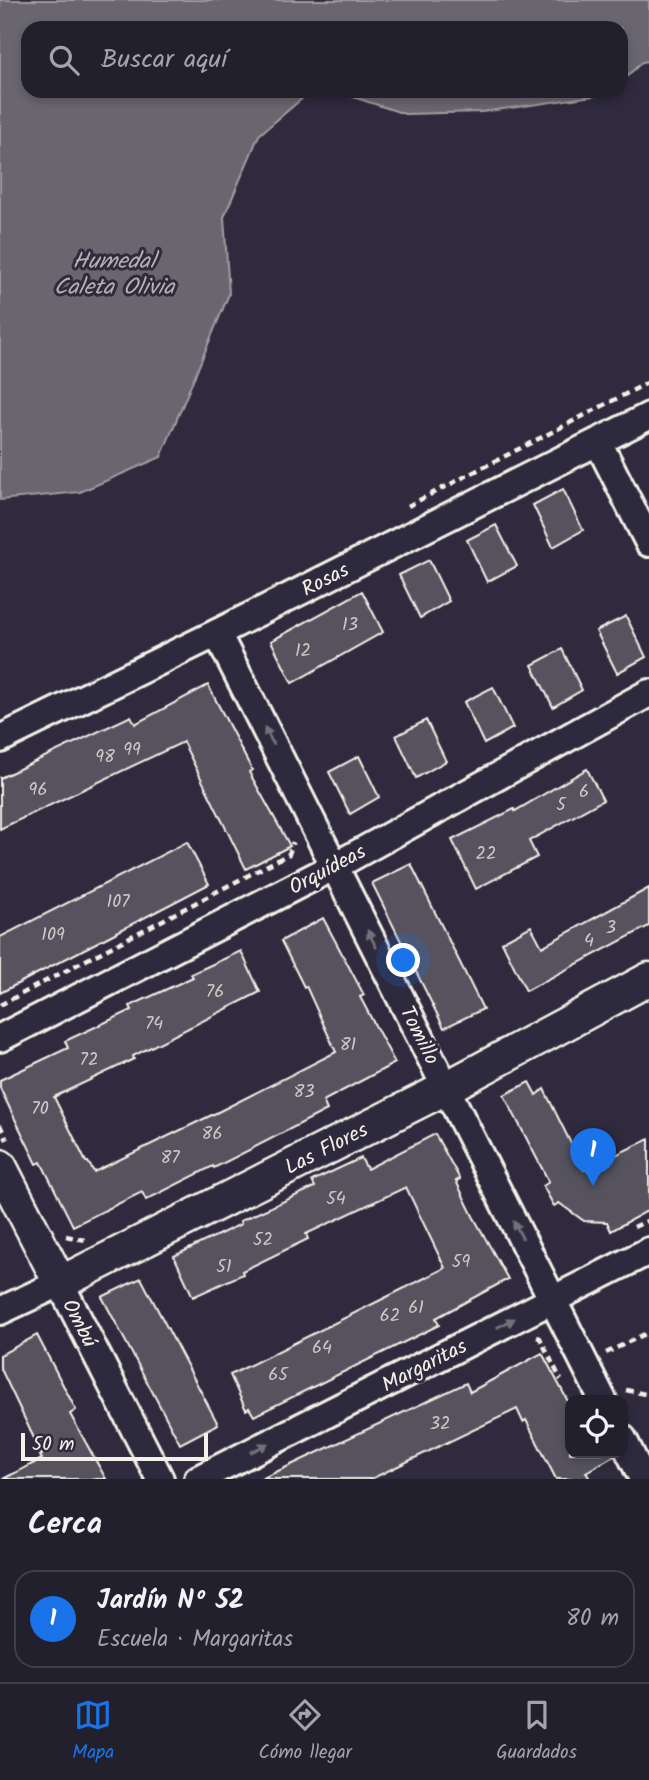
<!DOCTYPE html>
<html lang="es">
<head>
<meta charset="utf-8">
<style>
	:root { --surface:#23202e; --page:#2b2836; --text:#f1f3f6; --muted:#a3a3aa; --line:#403e4a; --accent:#1a73e8 }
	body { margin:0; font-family:Kalam,sans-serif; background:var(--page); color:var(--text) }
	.controls { position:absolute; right:21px; bottom:21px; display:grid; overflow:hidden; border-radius:14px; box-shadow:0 4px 10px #0003 }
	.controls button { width:63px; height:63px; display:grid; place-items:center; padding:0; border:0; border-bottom:2px solid var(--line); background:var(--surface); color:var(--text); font:35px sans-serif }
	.scale { position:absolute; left:21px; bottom:18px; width:187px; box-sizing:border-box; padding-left:7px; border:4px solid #f4f1e8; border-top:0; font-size:19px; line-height:24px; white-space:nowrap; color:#f4f1e8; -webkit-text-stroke:5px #2f2a3d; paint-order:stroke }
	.you { position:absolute; left:404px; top:961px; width:24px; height:24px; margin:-18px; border:5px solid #fff; border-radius:50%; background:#1a73e8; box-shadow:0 0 0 10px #1a73e833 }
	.badge { display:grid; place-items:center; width:46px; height:46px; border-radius:50%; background:var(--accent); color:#fff; font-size:23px; font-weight:700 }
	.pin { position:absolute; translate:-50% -58px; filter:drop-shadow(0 2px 4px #0008) }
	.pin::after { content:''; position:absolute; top:37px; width:24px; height:21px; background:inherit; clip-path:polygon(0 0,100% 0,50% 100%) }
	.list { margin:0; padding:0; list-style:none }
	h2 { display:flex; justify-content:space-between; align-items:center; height:91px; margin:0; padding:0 28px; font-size:30px }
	h2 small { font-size:23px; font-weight:400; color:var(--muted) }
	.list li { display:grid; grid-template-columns:46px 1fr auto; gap:21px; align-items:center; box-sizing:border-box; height:98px; margin:0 14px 14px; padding:0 14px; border:2px solid var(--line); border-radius:21px }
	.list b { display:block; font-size:26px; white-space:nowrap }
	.list p { margin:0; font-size:23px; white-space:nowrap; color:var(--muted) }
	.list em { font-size:23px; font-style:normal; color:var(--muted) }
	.icon { flex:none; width:38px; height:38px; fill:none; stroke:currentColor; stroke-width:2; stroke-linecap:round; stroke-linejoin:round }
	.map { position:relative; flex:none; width:649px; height:1479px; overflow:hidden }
	.search { position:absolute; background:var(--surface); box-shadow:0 4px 10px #0003; left:21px; right:21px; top:21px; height:77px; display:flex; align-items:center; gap:18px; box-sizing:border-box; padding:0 24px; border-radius:21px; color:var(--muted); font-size:26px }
	.sheet { height:203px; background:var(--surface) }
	nav { display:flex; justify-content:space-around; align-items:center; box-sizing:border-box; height:98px; border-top:2px solid var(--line); background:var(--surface); font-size:19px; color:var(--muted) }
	nav a { display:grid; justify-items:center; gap:4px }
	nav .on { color:var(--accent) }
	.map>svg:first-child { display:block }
	.water { fill:#6a6670; stroke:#a19ea0; stroke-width:2 }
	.building { fill:#56525f; stroke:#f4f1e8; stroke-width:2 }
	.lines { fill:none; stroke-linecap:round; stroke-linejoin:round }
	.minor-casing { stroke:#f4f1e8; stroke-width:32 }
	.tertiary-casing { stroke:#f4f1e8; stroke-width:37 }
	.path { stroke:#f4f1e8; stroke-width:4.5; stroke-dasharray:7 5; stroke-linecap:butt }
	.minor { stroke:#2f2a3d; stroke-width:26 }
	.tertiary { stroke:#2f2a3d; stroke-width:32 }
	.oneway { fill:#747079 }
	.labels { text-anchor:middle; stroke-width:6; stroke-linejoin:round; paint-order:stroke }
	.number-label { font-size:18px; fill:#ccc9c6 }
	.street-label { font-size:21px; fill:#f4f1e8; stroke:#2f2a3d }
	.water-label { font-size:23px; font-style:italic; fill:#b6b2b2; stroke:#2f2a3d }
</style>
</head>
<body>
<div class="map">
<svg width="649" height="1479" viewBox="0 0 649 1479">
	<rect width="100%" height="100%" fill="#2f2a3d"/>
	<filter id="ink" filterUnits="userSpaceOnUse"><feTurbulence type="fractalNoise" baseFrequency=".0143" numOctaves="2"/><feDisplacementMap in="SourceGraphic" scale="14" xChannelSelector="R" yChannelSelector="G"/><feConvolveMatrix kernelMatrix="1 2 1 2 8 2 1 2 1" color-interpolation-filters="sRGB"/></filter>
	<g filter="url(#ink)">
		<g class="water">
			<polygon points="0,0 649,0 649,61 642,62 621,82 621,28 28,28 28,91 311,91 259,135 224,217 229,294 161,457 80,492 0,500"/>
			<polygon points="335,91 611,91 607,94 482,112 405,114"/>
		</g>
		<g class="building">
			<polygon points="563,489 583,530 553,547 533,505"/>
			<polygon points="496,525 517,566 487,582 467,540"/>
			<polygon points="429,560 449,601 420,618 399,575"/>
			<polygon points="362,591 383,632 292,683 271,641"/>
			<polygon points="626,616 646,657 617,673 596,631"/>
			<polygon points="562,649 582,690 553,707 532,665"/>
			<polygon points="208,685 252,770 249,772 290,846 246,869 183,742 0,829 0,778 131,716 135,724"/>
			<polygon points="493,687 513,728 484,744 464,702"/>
			<polygon points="426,720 446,761 416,778 396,736"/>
			<polygon points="359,756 379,797 350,814 329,772"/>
			<polygon points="587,769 603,800 529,841 537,857 476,889 452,840 514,809 515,811"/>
			<polygon points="187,842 209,884 0,993 0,937"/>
			<polygon points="411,864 483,1009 444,1028 372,883"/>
			<polygon points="649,888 649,926 526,991 502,942 531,926 542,947"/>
			<polygon points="323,918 364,995 360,997 395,1063 323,1101 327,1110 214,1168 213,1166 146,1200 142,1192 73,1226 41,1162 37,1164 12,1113 0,1088 0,1080 68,1048 65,1041 132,1010 130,1006 193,977 191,974 241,951 260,992 133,1056 134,1059 54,1097 86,1162 88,1162 94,1172 216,1113 336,1052 306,986 304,987 281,941"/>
			<polygon points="529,1082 536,1095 544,1089 584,1170 649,1139 649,1210 611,1231 607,1222 584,1221 559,1203 554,1206 543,1186 549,1182 504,1095"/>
			<polygon points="435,1134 460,1179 456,1181 473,1216 508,1279 436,1318 439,1325 254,1416 249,1408 246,1410 230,1375 445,1268 406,1187 306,1234 308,1239 242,1271 243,1274 193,1297 174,1256 241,1224 240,1221 315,1187 312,1181 361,1158 367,1169"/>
			<polygon points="141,1278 218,1424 180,1444 102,1297"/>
			<polygon points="37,1335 76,1410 70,1414 106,1479 3,1479 42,1459 40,1456 42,1455 0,1367 0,1355"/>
			<polygon points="542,1353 570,1405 570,1453 612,1453 614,1456 586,1472 590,1479 556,1479 526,1420 523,1422 517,1409 371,1479 261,1479 466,1383 470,1392"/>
		</g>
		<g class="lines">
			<defs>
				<g id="minor">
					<polyline points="598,442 649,543"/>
					<polyline points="217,633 603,1400"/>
					<polyline points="0,739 217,633 649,416"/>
					<polyline points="0,1038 335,866 649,693"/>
					<polyline points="0,1311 60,1283 160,1479"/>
					<polyline points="623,1439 643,1479"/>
					<polyline points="198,1479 649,1251"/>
				</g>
				<polyline id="tertiary" points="0,1166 60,1283 446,1088 649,979"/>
			</defs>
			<use href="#minor" class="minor-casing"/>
			<use href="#tertiary" class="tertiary-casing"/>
			<g class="path">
				<polyline points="408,506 649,382"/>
				<polyline points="0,1005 289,854 293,842"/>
				<polyline points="0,1125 7,1140"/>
				<polyline points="634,1227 649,1220"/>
				<polyline points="66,1236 85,1240"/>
				<polyline points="537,1337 540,1338 561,1380"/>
				<polyline points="606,1353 649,1332"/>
				<polyline points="626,1390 649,1395"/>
			</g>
			<use href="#minor" class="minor"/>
			<use href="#tertiary" class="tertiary"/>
		</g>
		<defs><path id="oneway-solid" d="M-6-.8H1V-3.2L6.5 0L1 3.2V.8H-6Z" transform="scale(1.75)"/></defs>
		<g class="oneway">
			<use href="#oneway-solid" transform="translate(269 736) rotate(-117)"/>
			<use href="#oneway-solid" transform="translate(372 939) rotate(-117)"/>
			<use href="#oneway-solid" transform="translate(518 1230) rotate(-117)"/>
			<use href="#oneway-solid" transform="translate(506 1323) rotate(-27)"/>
			<use href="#oneway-solid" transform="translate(259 1448) rotate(-27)"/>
		</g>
	</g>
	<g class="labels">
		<g class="number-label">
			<text x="350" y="630">13</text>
			<text x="303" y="656">12</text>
			<text x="132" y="755">99</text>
			<text x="105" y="762">98</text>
			<text x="38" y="795">96</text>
			<text x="584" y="797">6</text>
			<text x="561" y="810">5</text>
			<text x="486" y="859">22</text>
			<text x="118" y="907">107</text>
			<text x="611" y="933">3</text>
			<text x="53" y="940">109</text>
			<text x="589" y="946">4</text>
			<text x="215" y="997">76</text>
			<text x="154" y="1029">74</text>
			<text x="348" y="1050">81</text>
			<text x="89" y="1065">72</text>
			<text x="304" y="1097">83</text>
			<text x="40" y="1114">70</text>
			<text x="212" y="1139">86</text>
			<text x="170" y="1163">87</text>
			<text x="336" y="1204">54</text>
			<text x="263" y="1245">52</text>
			<text x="461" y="1267">59</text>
			<text x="224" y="1272">51</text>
			<text x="416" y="1313">61</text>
			<text x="390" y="1321">62</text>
			<text x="322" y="1353">64</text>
			<text x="278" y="1380">65</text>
			<text x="440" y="1429">32</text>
		</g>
		<g class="street-label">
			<text transform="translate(325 579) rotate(-27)" y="7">Rosas</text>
			<text transform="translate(327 869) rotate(-28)" y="7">Orquídeas</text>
			<text transform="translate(420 1035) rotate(63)" y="7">Tomillo</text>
			<text transform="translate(326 1148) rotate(-27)" y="7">Las Flores</text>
			<text transform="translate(80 1323) rotate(63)" y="7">Ombú</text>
			<text transform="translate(424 1365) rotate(-27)" y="7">Margaritas</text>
		</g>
		<g class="water-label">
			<text x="114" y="268">Humedal<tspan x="114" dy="26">Caleta Olivia</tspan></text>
		</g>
	</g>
</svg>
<div class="controls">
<button><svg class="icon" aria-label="locate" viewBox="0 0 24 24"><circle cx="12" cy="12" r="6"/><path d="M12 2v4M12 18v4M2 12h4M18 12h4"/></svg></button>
</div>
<div class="scale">50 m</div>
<div class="you"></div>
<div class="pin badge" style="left:593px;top:1186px">1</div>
<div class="search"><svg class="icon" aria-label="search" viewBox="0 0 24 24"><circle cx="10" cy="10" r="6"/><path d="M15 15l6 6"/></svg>Buscar aquí</div>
</div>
<section class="sheet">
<h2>Cerca<small></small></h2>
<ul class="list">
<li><span class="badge">1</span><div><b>Jardín Nº 52</b><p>Escuela · Margaritas</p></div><em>80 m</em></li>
</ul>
</section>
<nav>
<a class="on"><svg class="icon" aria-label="map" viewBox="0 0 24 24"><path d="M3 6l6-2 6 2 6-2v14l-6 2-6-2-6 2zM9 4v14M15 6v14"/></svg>Mapa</a>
<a><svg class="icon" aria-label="directions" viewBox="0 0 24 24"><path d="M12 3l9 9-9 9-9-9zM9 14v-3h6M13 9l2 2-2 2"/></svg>Cómo llegar</a>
<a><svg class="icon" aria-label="saved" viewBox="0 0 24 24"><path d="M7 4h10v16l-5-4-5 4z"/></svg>Guardados</a>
</nav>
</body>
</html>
